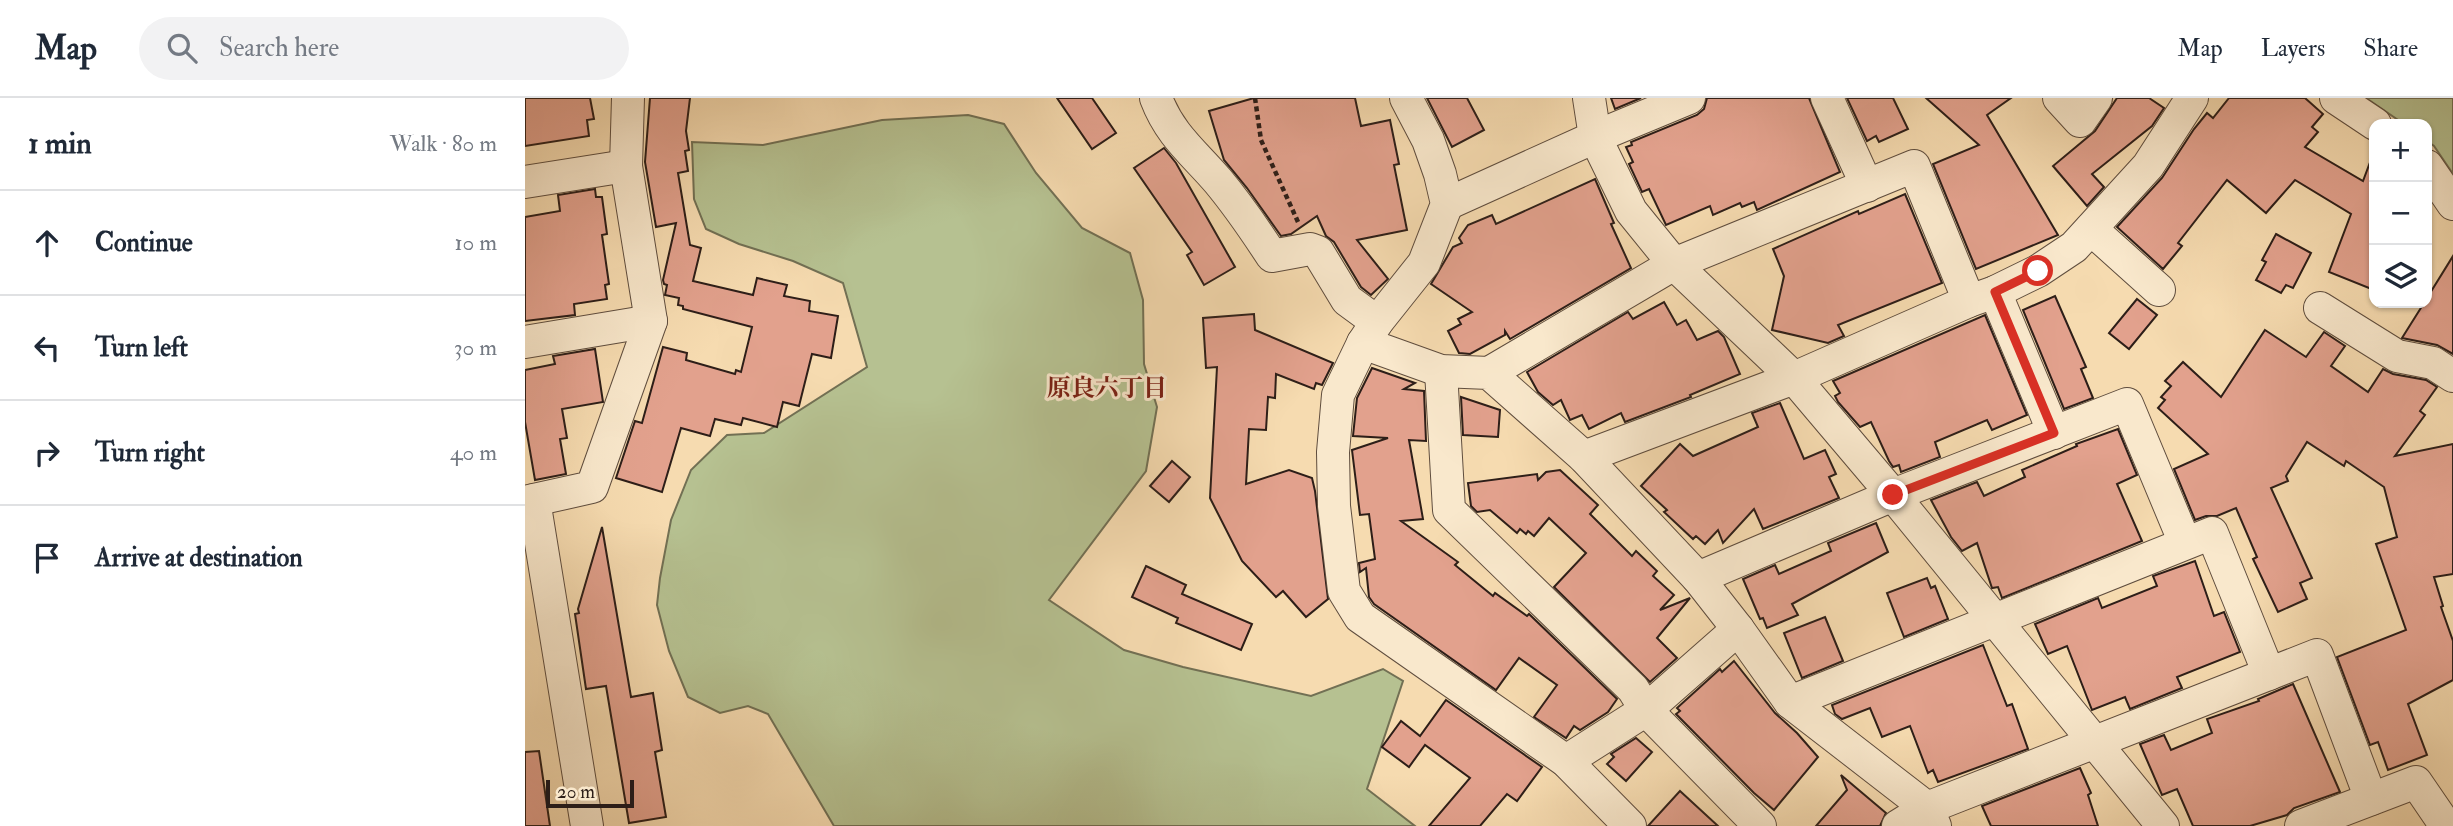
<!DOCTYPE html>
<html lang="en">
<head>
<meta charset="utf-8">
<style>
	:root { --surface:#fff; --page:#f2f2f3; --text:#1f2937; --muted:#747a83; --line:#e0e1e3 }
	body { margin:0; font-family:"IM FELL Double Pica","Noto Serif JP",serif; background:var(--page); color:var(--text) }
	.controls { position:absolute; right:21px; top:21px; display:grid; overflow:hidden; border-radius:14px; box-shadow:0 2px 5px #0004 }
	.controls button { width:63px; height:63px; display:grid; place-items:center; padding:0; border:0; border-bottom:2px solid var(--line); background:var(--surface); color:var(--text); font:35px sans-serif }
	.scale { position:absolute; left:21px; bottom:18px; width:88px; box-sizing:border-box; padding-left:7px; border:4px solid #2d1e18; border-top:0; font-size:19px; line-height:24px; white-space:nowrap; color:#2d1e18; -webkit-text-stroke:5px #f9e8cc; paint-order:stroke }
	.stop { position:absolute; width:21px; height:21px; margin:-16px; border:5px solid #d93025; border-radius:50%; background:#fff }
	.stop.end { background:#d93025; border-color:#fff; box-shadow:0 2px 7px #0008 }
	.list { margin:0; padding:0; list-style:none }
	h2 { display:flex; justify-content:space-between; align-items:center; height:91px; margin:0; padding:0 28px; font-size:30px }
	h2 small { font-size:23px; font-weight:400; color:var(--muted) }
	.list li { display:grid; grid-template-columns:46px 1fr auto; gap:21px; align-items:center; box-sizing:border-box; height:105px; padding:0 28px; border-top:2px solid var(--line) }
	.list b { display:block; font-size:26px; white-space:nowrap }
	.list em { font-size:23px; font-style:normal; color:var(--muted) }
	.icon { flex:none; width:38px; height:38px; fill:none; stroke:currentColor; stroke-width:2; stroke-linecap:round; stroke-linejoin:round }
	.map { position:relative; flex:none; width:1928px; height:728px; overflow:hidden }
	header { display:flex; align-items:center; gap:42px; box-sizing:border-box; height:98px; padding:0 35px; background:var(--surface); border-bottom:2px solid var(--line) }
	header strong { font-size:33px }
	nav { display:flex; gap:38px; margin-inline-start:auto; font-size:24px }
	.search { width:490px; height:63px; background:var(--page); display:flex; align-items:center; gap:18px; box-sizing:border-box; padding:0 24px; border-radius:38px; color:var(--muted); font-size:26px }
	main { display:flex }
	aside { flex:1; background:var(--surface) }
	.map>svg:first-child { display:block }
	.green { fill:#b6c191; stroke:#727054; stroke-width:2 }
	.building { fill:#e2a18d; stroke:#2d1e18; stroke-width:2 }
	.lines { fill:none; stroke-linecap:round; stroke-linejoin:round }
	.street-casing { stroke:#5f4d3e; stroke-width:34 }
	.path { stroke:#2d1e18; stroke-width:4.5; stroke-dasharray:5 3.5; stroke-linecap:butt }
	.street { stroke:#f9e8cc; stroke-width:32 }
	.route { stroke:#d93025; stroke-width:9 }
	.labels { text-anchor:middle; stroke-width:6; stroke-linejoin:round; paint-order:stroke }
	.neighbourhood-label { font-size:24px; font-weight:bold; fill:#7a1f14; stroke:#f9e8cc }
</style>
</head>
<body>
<header>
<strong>Map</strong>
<div class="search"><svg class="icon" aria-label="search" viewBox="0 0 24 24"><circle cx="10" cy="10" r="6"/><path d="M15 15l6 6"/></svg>Search here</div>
<nav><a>Map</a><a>Layers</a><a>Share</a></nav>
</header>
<main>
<aside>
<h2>1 min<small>Walk · 80 m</small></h2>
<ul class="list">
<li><svg class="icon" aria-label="ahead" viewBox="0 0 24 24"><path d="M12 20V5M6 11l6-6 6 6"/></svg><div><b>Continue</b></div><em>10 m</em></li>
<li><svg class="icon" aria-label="left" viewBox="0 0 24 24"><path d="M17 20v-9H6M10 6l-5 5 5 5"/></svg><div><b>Turn left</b></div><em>30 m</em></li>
<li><svg class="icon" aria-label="right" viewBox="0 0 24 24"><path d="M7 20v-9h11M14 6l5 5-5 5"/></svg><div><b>Turn right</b></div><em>40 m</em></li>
<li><svg class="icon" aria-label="arrive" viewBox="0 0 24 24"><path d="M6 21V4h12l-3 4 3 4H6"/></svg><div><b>Arrive at destination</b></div></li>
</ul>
</aside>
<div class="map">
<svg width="1928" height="728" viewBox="0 0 1928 728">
	<rect width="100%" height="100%" fill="#f6dbb0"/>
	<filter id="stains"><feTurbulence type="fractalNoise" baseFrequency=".00286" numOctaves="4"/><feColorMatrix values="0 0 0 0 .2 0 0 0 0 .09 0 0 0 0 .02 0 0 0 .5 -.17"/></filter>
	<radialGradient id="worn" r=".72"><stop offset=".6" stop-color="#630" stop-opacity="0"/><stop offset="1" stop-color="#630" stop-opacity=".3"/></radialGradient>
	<g class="green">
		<polygon points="1841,0 1928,0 1928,76 1909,48 1902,43 1902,26 1879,26"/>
		<polygon points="443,17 479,26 511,75 557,130 605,155 618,202 619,266 632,309 621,373 524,502 599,552 658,569 786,598 858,571 878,583 842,691 890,728 309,728 243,616 223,608 195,615 163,599 144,553 132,507 135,480 146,422 166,372 202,337 239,335 342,269 318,185 268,163 214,146 181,131 169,101 167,44 238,47 357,22"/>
	</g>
	<g class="building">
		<polygon points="0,0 65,0 69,21 62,22 64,38 0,48"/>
		<polygon points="125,0 165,0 161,33 164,52 160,53 163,73 153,75 165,147 176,150 168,183 228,197 232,180 262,187 259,198 285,203 284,213 313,218 306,260 287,256 274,308 258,304 252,329 218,320 216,327 190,321 185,338 156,330 137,394 91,380 110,323 117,325 138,249 162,255 161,262 210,276 211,272 216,274 227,229 158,211 158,208 153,207 154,200 140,197 142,187 139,186 138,182 151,125 131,129 120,64"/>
		<polygon points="532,0 567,0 591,35 567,51"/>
		<polygon points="729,0 830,0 836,28 865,22 874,66 869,67 882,132 832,142 863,181 846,197 836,189 809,144 801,138 792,118 766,136 756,138 722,90 699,62 684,13"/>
		<polygon points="902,0 942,0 959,32 927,49"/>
		<polygon points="1086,0 1116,0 1090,11"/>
		<polygon points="1182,0 1284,0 1315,74 1232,112 1229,104 1217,109 1215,105 1188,117 1185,108 1141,127 1124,91 1117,94 1104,66 1108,64 1101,49 1107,47 1106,44 1172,17 1179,11"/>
		<polygon points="1322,0 1368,0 1383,31 1354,44 1351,38 1342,43"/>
		<polygon points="1401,0 1486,0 1462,17 1533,137 1451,171 1408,66 1454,47"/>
		<polygon points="1592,0 1624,0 1639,10 1627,28 1567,76 1579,89 1562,108 1528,68 1570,33"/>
		<polygon points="1704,0 1780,0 1798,16 1787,29 1793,34 1780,49 1838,83 1847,59 1849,59 1849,192 1804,174 1826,116 1770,82 1741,115 1702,82 1653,145 1657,148 1638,171 1592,129 1637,80 1669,31 1682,15 1688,20"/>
		<polygon points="639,50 651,65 710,169 679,187 662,157 667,154 609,70"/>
		<polygon points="1070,81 1089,125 1086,126 1106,170 985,241 980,233 980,237 945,256 934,255 923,233 936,226 933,221 947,214 906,186 928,149 937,145 934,140 943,127 967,117 971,126"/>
		<polygon points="70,91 71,99 77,99 82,136 77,137 84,186 80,187 82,201 49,206 50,217 0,223 0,119 35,113 33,97"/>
		<polygon points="1380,96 1417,185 1313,227 1319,238 1303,245 1247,232 1259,178 1248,151 1333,113 1334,116"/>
		<polygon points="1751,136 1786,155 1768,190 1761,187 1756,195 1731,182 1741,164 1737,162"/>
		<polygon points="1928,158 1928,256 1912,247 1877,240 1899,205 1902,205 1902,200"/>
		<polygon points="1530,198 1561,269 1556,271 1568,300 1539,311 1498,212"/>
		<polygon points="1612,201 1632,217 1604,251 1584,235"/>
		<polygon points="1139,204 1152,227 1161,222 1172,242 1193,233 1199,239 1215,276 1165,297 1166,299 1100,324 1096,315 1064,331 1057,317 1045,322 1036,302 1028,307 1013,294 1002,274 1103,214 1108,221"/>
		<polygon points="729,216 730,232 808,265 797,287 791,285 789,291 751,276 750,300 743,299 741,332 724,331 721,386 764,372 787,380 790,393 803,501 781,519 758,493 751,499 717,463 685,400 692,269 681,270 678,220"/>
		<polygon points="1460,217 1502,317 1467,332 1462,322 1410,344 1415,359 1376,374 1374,367 1368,369 1364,363 1346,324 1335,329 1313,304 1310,298 1315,295 1308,283"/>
		<polygon points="1740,232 1781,259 1799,234 1820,248 1806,268 1843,294 1858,271 1868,276 1901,282 1912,289 1895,313 1900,317 1870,358 1928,346 1928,476 1909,479 1918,508 1916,509 1928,543 1928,582 1883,606 1902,657 1863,672 1853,644 1845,647 1812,559 1881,532 1851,446 1872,439 1859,389 1821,363 1819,368 1782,344 1761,378 1763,383 1746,390 1787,480 1775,485 1782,501 1753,514 1728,461 1732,459 1711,410 1692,418 1681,418 1670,422 1649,371 1683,356 1633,310 1640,302 1636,299 1646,288 1640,283 1658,264 1696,299"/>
		<polygon points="70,251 78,304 37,311 42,340 35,341 41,376 10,382 0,324 0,272 30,266 28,258"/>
		<polygon points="847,270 890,285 879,291 899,293 901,343 884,342 898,421 876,423 933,464 930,467 968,498 970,495 1002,518 1004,516 1092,601 1083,614 1055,632 1049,628 1041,640 1009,619 1032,587 994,560 971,592 849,506 844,499 841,470 835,474 834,465 850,461 844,416 835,417 827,352 863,340 828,338 832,300"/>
		<polygon points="936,299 975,312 973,339 938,337"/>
		<polygon points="1255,305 1279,361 1300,352 1311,376 1304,379 1314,400 1238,431 1229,411 1198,445 1193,432 1180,446 1171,438 1168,441 1139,414 1142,412 1116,388 1155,346 1168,358 1233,329 1227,315"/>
		<polygon points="1593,331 1612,377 1592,386 1617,443 1477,500 1473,489 1467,490 1452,445 1437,453 1426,439 1406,402 1452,384 1459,398 1500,379 1497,372 1552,348 1551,346"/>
		<polygon points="647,363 665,379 644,404 625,388"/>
		<polygon points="1035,372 1073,407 1065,416 1107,458 1111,453 1132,473 1128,478 1149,497 1135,512 1165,500 1132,540 1152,560 1125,584 1029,489 1061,455 1024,420 1009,438 1003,433 1001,436 995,431 992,435 965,412 952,414 946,408 943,385 1012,376 1013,382 1021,374"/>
		<polygon points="1351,425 1363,454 1267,506 1273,517 1242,530 1238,520 1235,521 1218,481 1250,467 1254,476 1306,453 1303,445"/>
		<polygon points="77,429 106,599 128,595 137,652 130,654 141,719 104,725 81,588 61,591 50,516 54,515 53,511"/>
		<polygon points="1670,463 1689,518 1699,514 1715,554 1652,579 1657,590 1605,611 1600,599 1567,612 1542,548 1523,556 1510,526 1573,500 1577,510 1632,488 1628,478"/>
		<polygon points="621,468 661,487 657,496 727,526 716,552 651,525 653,520 607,499"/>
		<polygon points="1402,480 1406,490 1410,488 1423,521 1379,539 1362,495"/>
		<polygon points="1300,519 1318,563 1277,580 1259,535"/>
		<polygon points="1458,547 1482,608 1487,606 1503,651 1413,684 1408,672 1403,675 1385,628 1357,639 1345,610 1317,621 1310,616 1307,607"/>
		<polygon points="1209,563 1250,615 1272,635 1293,659 1249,712 1229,695 1151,616 1155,613 1152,610 1195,571 1197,574"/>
		<polygon points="1768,586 1815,694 1769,710 1762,717 1725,728 1668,728 1652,691 1637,697 1615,646 1639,637 1646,652 1687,635 1682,621 1734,603 1733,601"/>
		<polygon points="921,602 1017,669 992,703 982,696 955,728 904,728 945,680 900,647 884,669 857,649 876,623 895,638"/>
		<polygon points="1111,640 1127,654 1101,683 1082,666 1089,659 1086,656"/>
		<polygon points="14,653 25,728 0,728 0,654"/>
		<polygon points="1555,670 1566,695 1563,697 1573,728 1466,728 1457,708"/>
		<polygon points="1316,677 1361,715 1355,728 1291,728 1322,692"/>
		<polygon points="1155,693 1193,728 1123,728"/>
	</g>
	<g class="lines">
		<defs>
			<g id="street">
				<path d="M631,0C645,37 668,54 693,83C713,107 730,132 747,158L785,151L793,154L822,202L852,224"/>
				<polyline points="881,0 903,42 915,76 922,106 899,165 852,224 838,245 813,297 808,354 809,408 819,493 835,519 1041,663 1105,728"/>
				<polyline points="1064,0 1070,39 1106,113 1149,166 1269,280 1368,397 1638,728"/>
				<polyline points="1302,0 1342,88"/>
				<polyline points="1534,0 1555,23 1571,0"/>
				<polyline points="1811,0 1850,26"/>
				<polyline points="1902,68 1928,106"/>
				<polyline points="0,84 101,68"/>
				<polyline points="922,106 1070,39 1164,0"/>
				<polyline points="1566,131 1634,192"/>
				<polyline points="1470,194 1529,335"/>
				<polyline points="1795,210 1872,258 1908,265 1928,278"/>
				<polyline points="0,244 126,223"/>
				<polyline points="838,245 916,273 964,275 1059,359 1173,480 1213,531 1265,604 1402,710 1410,728"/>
				<polyline points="916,273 924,412 1108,591 1121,612 1235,728"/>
				<polyline points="964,275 1149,166 1389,68 1444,203"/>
				<polyline points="1059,359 1269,280 1444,203 1470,194 1513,173 1549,149 1623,68 1667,0"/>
				<polyline points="9,402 62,728"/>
				<polyline points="0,404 67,389 126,223 101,68 103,0"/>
				<polyline points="1173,480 1368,397 1602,306 1660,445"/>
				<polyline points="1265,604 1687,435 1744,576"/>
				<polyline points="1041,663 1121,612 1213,531"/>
				<polyline points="1373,728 1402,710 1792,557 1846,701"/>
				<polyline points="1776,728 1891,684 1921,728"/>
			</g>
		</defs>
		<use href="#street" class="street-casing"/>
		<polyline class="path" points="730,0 736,42 773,124"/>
		<use href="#street" class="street"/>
	</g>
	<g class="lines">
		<polyline class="route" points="1368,397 1529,335 1470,194 1513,173"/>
	</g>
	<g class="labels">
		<g class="neighbourhood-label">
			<text x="582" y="298">原良六丁目</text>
		</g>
	</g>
	<rect width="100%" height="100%" filter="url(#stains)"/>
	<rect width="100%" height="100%" fill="url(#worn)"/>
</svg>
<div class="controls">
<button>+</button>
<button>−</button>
<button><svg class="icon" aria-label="layers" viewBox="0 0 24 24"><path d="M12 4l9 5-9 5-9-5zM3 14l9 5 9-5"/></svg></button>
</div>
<div class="scale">20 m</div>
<div class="stop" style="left:1513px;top:173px"></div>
<div class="stop end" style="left:1368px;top:397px"></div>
</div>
</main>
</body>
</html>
